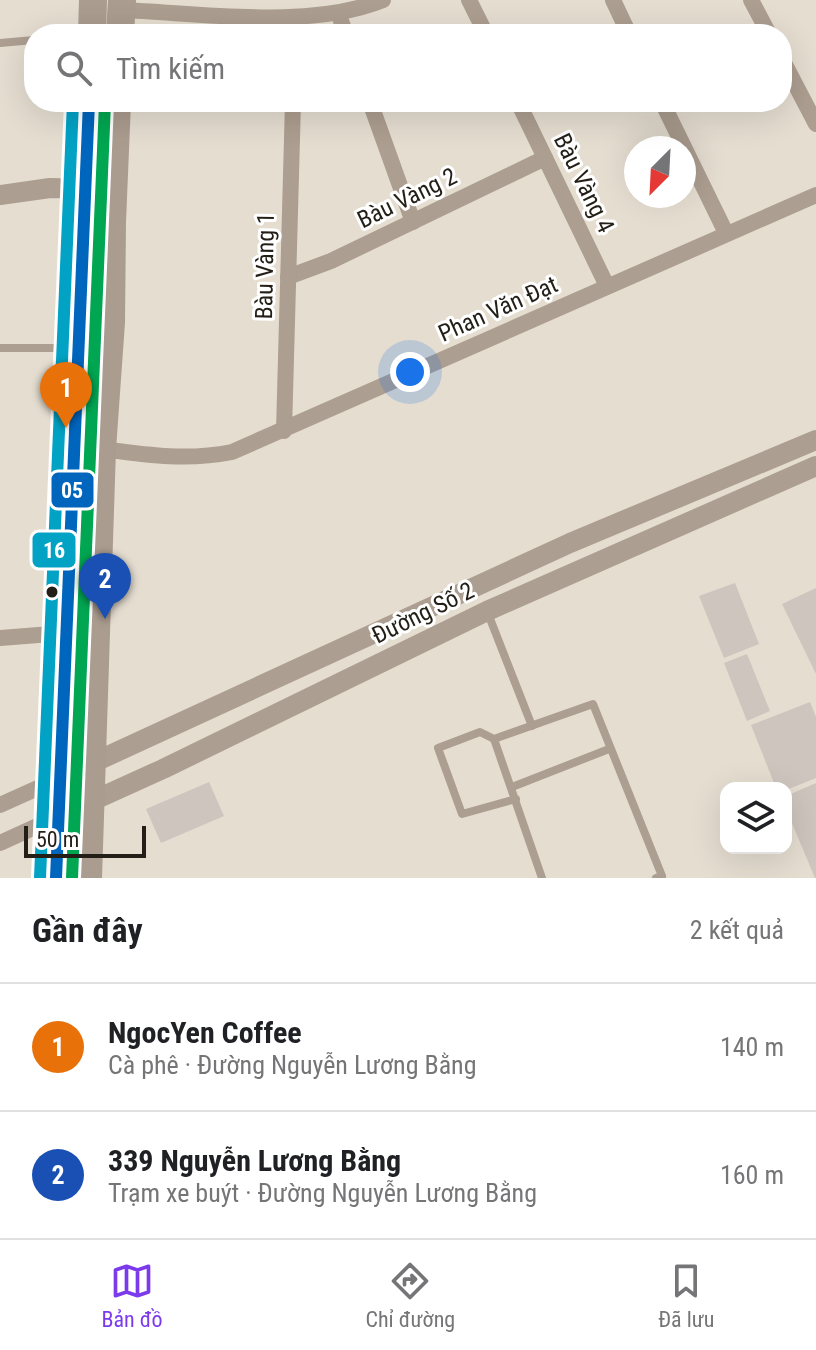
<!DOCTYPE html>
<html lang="vi">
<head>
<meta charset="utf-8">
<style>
	:root { --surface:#fff; --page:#f6f6f6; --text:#202124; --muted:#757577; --line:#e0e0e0; --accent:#7c3aed }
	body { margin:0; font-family:"Roboto Condensed",sans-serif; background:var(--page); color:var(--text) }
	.controls { position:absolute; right:24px; bottom:24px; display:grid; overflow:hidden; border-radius:16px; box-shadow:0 8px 32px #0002 }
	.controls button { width:72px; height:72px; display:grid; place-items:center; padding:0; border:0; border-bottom:2px solid var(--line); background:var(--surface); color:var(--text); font:40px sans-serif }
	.compass { position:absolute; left:624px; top:136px; width:72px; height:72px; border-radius:50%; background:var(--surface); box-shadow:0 8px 32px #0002; rotate:204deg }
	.scale { position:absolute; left:24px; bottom:20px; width:122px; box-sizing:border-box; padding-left:8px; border:4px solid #231e16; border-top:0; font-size:22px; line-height:28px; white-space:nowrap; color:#231e16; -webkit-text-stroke:6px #fff; paint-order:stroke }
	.you { position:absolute; left:410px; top:372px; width:28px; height:28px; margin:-20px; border:6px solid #fff; border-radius:50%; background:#1a73e8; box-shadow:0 0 0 12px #1a73e833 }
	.badge { display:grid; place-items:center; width:52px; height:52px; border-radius:50%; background:var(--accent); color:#fff; font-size:26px; font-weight:700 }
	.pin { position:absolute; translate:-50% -66px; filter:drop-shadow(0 2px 4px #0008) }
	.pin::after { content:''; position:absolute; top:42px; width:28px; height:24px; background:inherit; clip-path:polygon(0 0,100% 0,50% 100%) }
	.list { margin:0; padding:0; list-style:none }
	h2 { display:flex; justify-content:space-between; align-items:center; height:104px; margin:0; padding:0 32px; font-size:34px }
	h2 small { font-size:26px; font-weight:400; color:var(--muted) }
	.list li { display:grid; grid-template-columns:52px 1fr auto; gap:24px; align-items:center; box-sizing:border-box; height:128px; padding:0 32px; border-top:2px solid var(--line) }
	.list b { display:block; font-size:30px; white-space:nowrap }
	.list p { margin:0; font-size:26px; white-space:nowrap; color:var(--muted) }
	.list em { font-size:26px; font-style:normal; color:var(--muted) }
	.icon { flex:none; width:44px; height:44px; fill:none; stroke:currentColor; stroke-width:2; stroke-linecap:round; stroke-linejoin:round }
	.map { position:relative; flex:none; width:816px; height:878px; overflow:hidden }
	.search { position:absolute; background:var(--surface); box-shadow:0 8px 32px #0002; left:24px; right:24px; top:24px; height:88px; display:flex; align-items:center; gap:20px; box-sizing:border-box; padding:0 28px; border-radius:32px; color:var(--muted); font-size:30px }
	.sheet { height:360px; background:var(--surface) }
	nav { display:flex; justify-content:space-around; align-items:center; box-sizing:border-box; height:112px; border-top:2px solid var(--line); background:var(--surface); font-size:22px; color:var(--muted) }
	nav a { display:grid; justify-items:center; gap:4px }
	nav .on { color:var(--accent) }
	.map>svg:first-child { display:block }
	.building { fill:#cec5be }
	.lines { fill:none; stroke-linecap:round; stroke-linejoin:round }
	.service { stroke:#ac9e90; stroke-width:8 }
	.minor { stroke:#ac9e90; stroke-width:16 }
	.tertiary { stroke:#ac9e90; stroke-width:20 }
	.trunk { stroke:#aa9c8e; stroke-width:28 }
	.bus-1-casing { stroke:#fff; stroke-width:18 }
	.bus-2-casing { stroke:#fff; stroke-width:18 }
	.bus-3-casing { stroke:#fff; stroke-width:18 }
	.bus-1 { stroke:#0065bd; stroke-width:12 }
	.bus-2 { stroke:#00a651; stroke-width:12 }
	.bus-3 { stroke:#02a2c5; stroke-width:12 }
	.bus-dot { fill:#231e16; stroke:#fff; stroke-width:3 }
	.labels { text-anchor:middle; stroke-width:6; stroke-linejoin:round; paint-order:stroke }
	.street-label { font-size:24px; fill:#231e16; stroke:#fff }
	.line-badge { stroke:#fff; stroke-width:3 }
	.badge-label { font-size:22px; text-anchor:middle; font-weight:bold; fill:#fff }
</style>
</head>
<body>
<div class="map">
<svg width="816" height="878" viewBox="0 0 816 878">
	<rect width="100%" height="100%" fill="#e5ddd0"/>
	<g class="building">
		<polygon points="735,583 759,644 724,658 699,596"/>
		<polygon points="816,588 816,674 782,604"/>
		<polygon points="747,654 770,711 747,721 724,663"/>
		<polygon points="810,702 816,717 816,778 786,790 776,788 751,725"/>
		<polygon points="209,782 224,816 161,843 146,809"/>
		<polygon points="816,783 816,878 815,878 786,809 786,796"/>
	</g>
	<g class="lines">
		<g class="service">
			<polyline points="0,43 34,40"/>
			<polyline points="0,348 75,348"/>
			<polyline points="487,611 532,726"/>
			<polyline points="494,739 593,704 662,876 656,878"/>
			<polyline points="512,787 609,749"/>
			<polyline points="516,799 462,814 438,748 480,732 494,739 542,878"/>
		</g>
		<g class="minor">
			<polyline points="469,0 486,34"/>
			<polyline points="613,0 629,34"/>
			<polyline points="751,0 769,34"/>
			<path d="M121,10C201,13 308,30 383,0"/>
			<polyline points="338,13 346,34"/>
			<polyline points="295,34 295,18"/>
			<polyline points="782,59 816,124"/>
			<polyline points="370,102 413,222"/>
			<polyline points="518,102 607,286"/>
			<polyline points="662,102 726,233"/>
			<polyline points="288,277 331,261 545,158"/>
			<polyline points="284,431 293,102"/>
			<path d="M102,449C147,455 187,461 232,452L816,195"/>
			<polyline points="0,638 64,633"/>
			<polyline points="0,805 60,778"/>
			<polyline points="0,843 57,817"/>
		</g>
		<g class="tertiary">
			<polyline points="0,195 50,188 96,189"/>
			<polyline points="60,778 570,543 816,440"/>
			<polyline points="57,817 163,769 487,611 816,466"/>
		</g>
		<g class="trunk">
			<polyline points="92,34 93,0"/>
			<polyline points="120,34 122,0"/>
			<path d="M56,878C63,619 79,361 89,102"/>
			<polyline points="88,878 102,449 111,322 112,222 117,102"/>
		</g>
		<defs>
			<polyline id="bus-1" points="56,878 89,102"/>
			<polyline id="bus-2" points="72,878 105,103"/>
			<polyline id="bus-3" points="40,878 73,102"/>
		</defs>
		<use href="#bus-1" class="bus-1-casing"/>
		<use href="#bus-2" class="bus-2-casing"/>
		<use href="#bus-3" class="bus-3-casing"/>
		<use href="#bus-1" class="bus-1"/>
		<use href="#bus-2" class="bus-2"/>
		<use href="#bus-3" class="bus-3"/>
	</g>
	<circle class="bus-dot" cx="52" cy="592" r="7"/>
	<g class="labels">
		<g class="street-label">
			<text transform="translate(584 183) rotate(64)" y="8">Bàu Vàng 4</text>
			<text transform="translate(407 198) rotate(-26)" y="8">Bàu Vàng 2</text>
			<text transform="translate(265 266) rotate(-89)" y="8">Bàu Vàng 1</text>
			<text transform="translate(498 309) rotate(-24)" y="8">Phan Văn Đạt</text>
			<text transform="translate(423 613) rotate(-26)" y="8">Đường Số 2</text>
		</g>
	</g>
	<g class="line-badge">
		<rect x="50" y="471" width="45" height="38" rx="8" fill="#0065bd"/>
		<rect x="31" y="531" width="46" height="38" rx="8" fill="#02a2c5"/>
	</g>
	<g class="badge-label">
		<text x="72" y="498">05</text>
		<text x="54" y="558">16</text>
	</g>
</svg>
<div class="controls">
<button><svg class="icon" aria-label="layers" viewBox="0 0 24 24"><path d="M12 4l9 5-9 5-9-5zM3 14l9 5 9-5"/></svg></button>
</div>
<svg class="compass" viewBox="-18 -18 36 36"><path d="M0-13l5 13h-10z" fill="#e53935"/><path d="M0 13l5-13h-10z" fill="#757577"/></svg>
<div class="scale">50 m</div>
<div class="you"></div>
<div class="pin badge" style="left:66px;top:428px;background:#e8710a">1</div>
<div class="pin badge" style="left:105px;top:619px;background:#1a4fb4">2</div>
<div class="search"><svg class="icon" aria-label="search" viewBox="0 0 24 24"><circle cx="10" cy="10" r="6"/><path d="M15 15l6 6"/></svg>Tìm kiếm</div>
</div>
<section class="sheet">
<h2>Gần đây<small>2 kết quả</small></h2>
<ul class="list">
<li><span class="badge" style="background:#e8710a">1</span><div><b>NgocYen Coffee</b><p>Cà phê · Đường Nguyễn Lương Bằng</p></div><em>140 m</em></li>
<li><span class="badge" style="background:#1a4fb4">2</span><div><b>339 Nguyễn Lương Bằng</b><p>Trạm xe buýt · Đường Nguyễn Lương Bằng</p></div><em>160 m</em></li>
</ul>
</section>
<nav>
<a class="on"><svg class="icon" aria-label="map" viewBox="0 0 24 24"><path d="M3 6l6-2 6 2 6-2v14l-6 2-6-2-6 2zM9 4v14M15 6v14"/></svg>Bản đồ</a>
<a><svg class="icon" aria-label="directions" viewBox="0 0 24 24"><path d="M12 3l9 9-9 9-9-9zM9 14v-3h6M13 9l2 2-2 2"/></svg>Chỉ đường</a>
<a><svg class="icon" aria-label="saved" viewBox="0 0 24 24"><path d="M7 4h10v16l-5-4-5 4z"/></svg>Đã lưu</a>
</nav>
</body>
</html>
